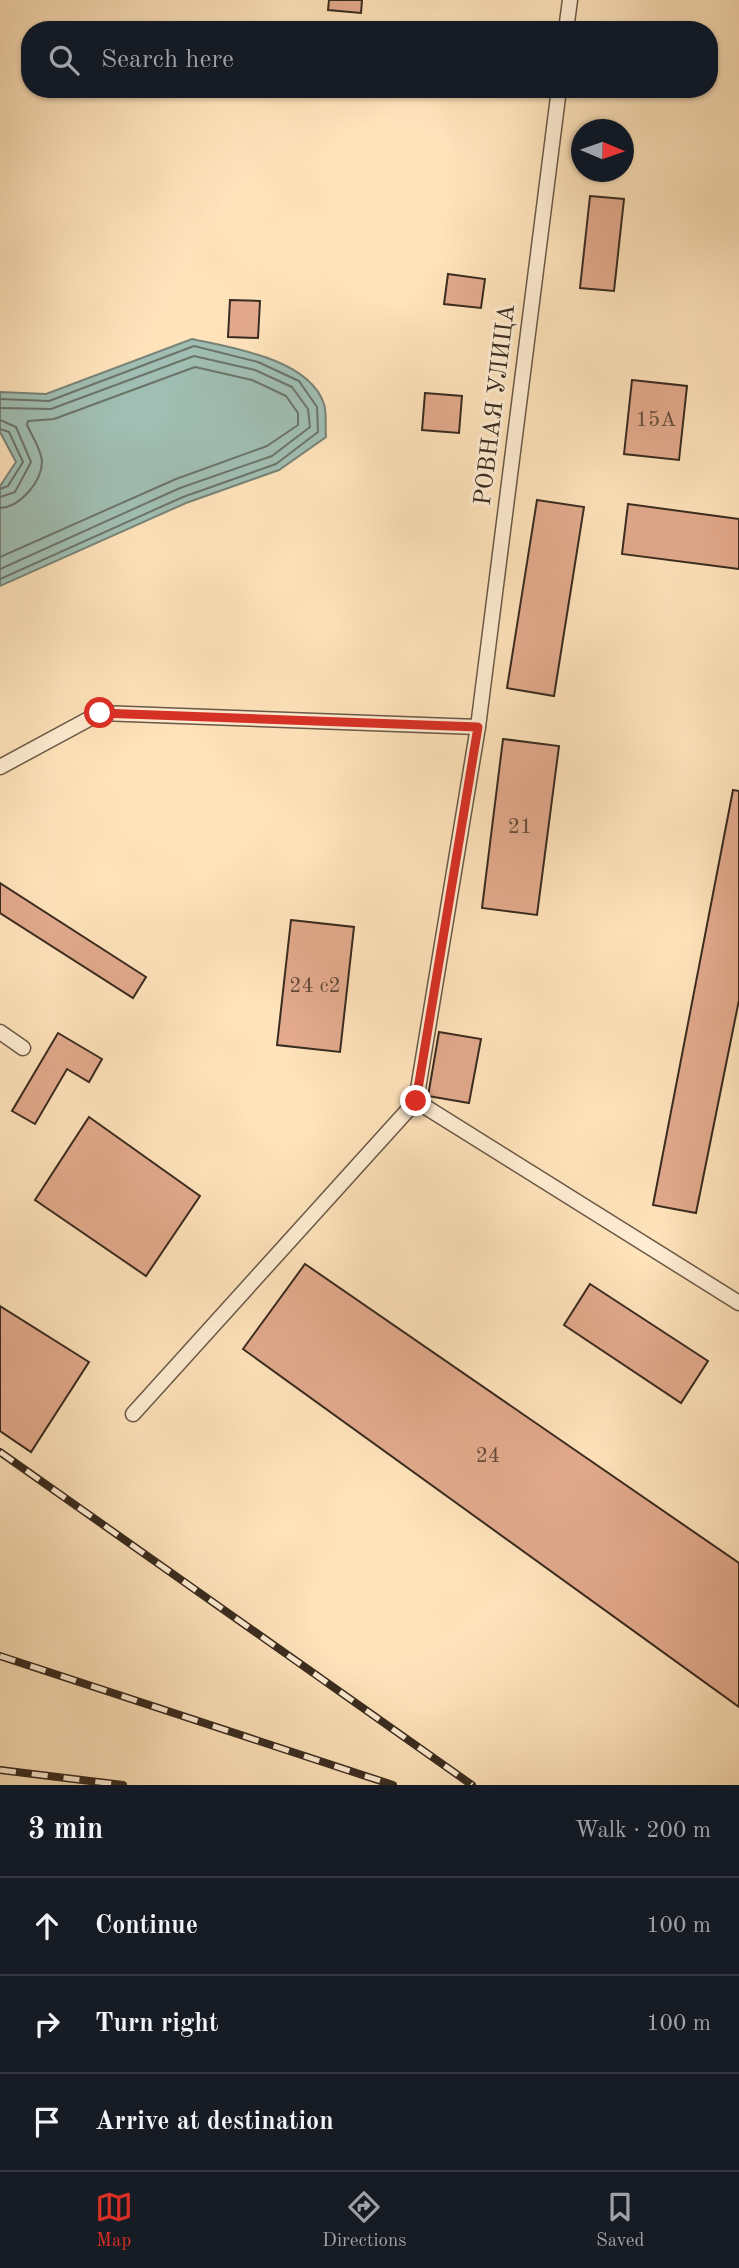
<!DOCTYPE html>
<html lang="en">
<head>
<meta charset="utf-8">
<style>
	:root { --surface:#171b24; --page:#20242c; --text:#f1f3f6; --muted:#9ea1a6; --line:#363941; --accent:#d93025 }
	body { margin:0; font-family:"Old Standard TT",serif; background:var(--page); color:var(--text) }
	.compass { position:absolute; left:571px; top:119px; width:63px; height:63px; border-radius:50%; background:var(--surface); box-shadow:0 2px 5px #0004; rotate:92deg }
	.stop { position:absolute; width:21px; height:21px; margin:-16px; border:5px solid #d93025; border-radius:50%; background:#fff }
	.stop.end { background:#d93025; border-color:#fff; box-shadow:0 2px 7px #0008 }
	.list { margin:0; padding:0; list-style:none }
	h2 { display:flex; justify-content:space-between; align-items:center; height:91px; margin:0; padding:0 28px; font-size:30px }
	h2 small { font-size:23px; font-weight:400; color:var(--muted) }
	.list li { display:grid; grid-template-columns:46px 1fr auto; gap:21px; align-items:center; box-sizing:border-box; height:98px; padding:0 28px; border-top:2px solid var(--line) }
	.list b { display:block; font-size:26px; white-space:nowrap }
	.list em { font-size:23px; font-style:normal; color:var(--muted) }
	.icon { flex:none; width:38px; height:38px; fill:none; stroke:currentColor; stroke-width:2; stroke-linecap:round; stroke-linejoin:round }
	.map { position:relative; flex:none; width:739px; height:1785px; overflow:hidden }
	.search { position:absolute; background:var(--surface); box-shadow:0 2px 5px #0004; left:21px; right:21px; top:21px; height:77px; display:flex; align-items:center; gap:18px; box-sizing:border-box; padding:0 24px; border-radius:28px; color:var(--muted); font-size:26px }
	.sheet { height:385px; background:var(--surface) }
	nav { display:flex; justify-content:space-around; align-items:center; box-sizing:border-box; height:98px; border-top:2px solid var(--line); background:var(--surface); font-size:19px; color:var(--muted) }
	nav a { display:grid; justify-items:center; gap:4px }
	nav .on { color:var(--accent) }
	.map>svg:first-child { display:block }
	.water { fill:#a0beb3; stroke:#778378; stroke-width:2 }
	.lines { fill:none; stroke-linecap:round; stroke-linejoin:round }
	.shore { stroke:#6c7469; stroke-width:2 }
	.building { fill:#e3aa8d; stroke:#392b1f; stroke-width:2 }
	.lane-casing { stroke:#6a5946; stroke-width:17 }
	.lane { stroke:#ffedd3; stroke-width:14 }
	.rail-casing { stroke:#392b1f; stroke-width:8 }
	.rail { stroke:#ffedd3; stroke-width:5; stroke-dasharray:16; stroke-linecap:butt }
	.route { stroke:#d93025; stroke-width:9 }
	.labels { text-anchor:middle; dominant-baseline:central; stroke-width:6; stroke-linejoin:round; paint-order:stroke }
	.number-label { font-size:21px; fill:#644b3a }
	.street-label { font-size:24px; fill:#392b1f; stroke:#ffedd3 }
</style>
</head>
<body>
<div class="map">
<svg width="739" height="1785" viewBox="0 0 739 1785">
	<rect width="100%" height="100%" fill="#ffe3bb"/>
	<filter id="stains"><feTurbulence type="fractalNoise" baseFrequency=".00286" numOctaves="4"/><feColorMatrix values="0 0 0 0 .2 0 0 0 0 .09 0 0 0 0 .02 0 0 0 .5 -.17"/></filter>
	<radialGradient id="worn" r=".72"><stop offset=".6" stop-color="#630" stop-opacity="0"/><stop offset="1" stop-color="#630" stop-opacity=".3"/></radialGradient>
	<path class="water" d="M 192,339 C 233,348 309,359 324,404 C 327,413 325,428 326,437 L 279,470 L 186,503 L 0,586 L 0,486 L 16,462 L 0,432 L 0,392 L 46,394 Z"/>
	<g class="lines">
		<g class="shore">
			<path d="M 0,399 L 49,401 L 194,346 L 258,362 L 299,381 L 317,407 L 318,432 L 276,464 L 183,497 L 0,579"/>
			<path d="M 0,408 L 51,409 L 194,356 L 255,370 L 292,387 L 308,409 L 310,427 L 272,456 L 180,488 L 0,569"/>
			<path d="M 0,420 L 16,427 L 31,462 L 15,492 L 0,497"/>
			<path d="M 0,429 L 9,432 L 23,462 L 8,486 L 0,489"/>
			<path d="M 0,508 C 20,507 42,482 42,461 C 41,449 32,436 27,425 L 28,421 L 54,419 L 195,367 L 252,380 L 286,396 L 298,413 L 298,425 L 267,446 L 176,479 L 0,557"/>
		</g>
	</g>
	<g class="building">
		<path d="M 329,0 L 362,0 L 361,13 L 328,10 Z"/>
		<path d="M 590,196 L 624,199 L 614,291 L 580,288 Z"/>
		<path d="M 448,274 L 485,279 L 481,308 L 444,304 Z"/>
		<path d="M 230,300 L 260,301 L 258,338 L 228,337 Z"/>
		<path d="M 632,380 L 687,386 L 679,460 L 624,454 Z"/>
		<path d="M 425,393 L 462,396 L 459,433 L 422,430 Z"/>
		<path d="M 537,500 L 584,507 L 554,696 L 507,688 Z"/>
		<path d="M 628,504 L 739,519 L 739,569 L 622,554 Z"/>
		<path d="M 503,739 L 559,746 L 537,915 L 482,908 Z"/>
		<path d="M 733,790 L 739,791 L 739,1000 L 696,1213 L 653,1205 Z"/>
		<path d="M 0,883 L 146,977 L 133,998 L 0,913 Z"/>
		<path d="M 291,920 L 354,927 L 340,1052 L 277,1045 Z"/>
		<path d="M 439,1032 L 481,1039 L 469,1103 L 428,1096 Z"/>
		<path d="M 58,1033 L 102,1059 L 89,1082 L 67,1069 L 35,1124 L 12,1111 Z"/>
		<path d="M 89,1117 L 200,1196 L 146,1276 L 35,1200 Z"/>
		<path d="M 305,1264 L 739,1563 L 739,1707 L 243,1349 Z"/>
		<path d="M 590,1284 L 708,1361 L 681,1403 L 564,1325 Z"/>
		<path d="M 0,1306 L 89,1362 L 31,1452 L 0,1431 Z"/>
	</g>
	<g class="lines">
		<defs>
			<g id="lane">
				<path d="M 566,30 L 570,0"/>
				<path d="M 0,767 L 100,713 L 478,727"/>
				<path d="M 0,1032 L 23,1048"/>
				<path d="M 416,1101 L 739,1303"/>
				<path d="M 133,1414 L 416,1101 L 478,727 L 559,89"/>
			</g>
		</defs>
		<use href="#lane" class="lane-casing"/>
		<use href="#lane" class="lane"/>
		<defs>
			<g id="rail">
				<path d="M 0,1452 L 472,1785"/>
				<path d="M 0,1656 L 393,1785"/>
				<path d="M 0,1770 L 123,1785"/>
			</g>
		</defs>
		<use href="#rail" class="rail-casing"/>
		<use href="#rail" class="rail"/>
	</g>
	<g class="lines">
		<path class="route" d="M 100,713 L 478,727 L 416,1101"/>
	</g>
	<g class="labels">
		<g class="number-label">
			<text x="656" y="420">15А</text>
			<text x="520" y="827">21</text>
			<text x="315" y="986">24 с2</text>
			<text x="488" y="1456">24</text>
		</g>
		<g class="street-label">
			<text transform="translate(496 405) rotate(-83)">РОВНАЯ УЛИЦА</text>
		</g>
	</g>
	<rect width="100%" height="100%" filter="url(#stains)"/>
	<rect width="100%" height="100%" fill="url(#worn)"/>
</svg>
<svg class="compass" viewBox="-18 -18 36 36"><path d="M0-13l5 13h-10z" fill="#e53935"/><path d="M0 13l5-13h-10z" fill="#9ea1a6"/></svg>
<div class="stop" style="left:100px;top:713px"></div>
<div class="stop end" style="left:416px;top:1101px"></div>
<div class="search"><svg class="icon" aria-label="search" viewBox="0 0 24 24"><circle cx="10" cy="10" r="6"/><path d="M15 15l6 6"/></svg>Search here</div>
</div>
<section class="sheet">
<h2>3 min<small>Walk · 200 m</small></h2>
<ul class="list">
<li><svg class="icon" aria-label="ahead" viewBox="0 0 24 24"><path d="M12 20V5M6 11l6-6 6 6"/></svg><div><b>Continue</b></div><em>100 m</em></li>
<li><svg class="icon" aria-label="right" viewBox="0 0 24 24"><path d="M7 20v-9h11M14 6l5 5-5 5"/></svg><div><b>Turn right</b></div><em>100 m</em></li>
<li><svg class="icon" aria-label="arrive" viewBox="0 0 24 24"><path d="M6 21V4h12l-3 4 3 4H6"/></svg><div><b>Arrive at destination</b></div></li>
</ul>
</section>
<nav>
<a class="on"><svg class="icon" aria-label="map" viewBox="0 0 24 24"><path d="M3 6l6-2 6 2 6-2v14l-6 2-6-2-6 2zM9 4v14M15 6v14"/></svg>Map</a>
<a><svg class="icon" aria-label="directions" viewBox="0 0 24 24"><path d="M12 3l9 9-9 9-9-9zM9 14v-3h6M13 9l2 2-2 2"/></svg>Directions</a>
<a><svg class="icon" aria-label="saved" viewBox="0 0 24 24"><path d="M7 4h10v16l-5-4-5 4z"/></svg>Saved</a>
</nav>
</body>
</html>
